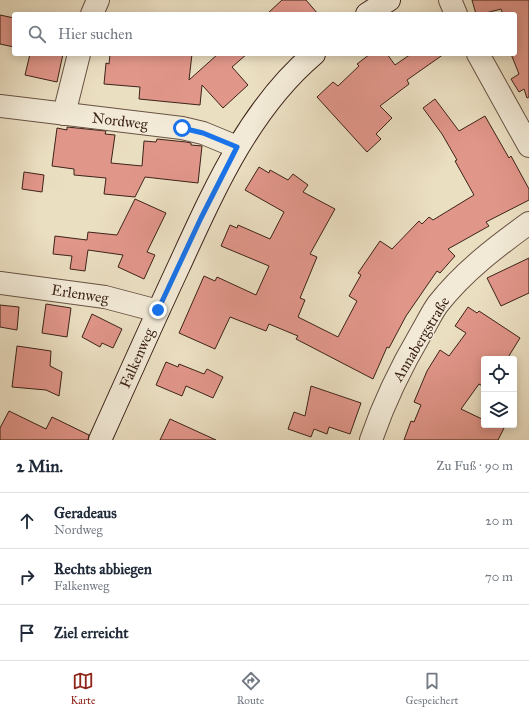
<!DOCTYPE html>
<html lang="de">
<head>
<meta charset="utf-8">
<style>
	:root { --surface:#fff; --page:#f6f6f7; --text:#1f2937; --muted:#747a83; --line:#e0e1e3; --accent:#8f2418 }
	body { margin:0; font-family:"IM FELL Great Primer",serif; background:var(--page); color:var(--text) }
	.controls { position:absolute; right:12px; bottom:12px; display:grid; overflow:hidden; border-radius:4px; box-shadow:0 2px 10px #0003 }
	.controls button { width:36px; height:36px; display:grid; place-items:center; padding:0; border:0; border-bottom:1px solid var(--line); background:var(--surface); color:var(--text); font:20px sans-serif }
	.stop { position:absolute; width:12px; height:12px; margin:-9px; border:3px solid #1a73e8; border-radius:50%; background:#fff }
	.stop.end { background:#1a73e8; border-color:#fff; box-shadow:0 1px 4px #0008 }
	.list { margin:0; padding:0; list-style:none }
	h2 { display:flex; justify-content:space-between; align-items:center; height:52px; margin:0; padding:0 16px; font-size:17px }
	h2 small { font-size:13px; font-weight:400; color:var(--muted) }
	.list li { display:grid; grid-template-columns:26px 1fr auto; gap:12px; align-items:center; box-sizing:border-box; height:56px; padding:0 16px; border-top:1px solid var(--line) }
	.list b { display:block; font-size:15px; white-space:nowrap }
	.list p { margin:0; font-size:13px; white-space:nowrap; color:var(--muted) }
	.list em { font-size:13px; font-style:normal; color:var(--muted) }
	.icon { flex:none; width:22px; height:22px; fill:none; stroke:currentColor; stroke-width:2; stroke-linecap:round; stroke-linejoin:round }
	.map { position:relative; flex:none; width:529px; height:440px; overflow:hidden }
	.search { position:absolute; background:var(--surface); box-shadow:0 2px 10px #0003; left:12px; right:12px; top:12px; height:44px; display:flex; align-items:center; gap:10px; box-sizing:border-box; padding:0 14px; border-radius:4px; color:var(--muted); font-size:15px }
	.sheet { height:220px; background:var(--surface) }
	nav { display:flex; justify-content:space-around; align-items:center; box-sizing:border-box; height:56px; border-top:1px solid var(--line); background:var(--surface); font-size:11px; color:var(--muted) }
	nav a { display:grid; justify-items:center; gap:2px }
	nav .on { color:var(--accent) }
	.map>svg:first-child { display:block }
	.building { fill:#e1968a; stroke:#3d2319 }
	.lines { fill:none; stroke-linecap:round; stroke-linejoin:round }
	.minor-casing { stroke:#685243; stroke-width:24 }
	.secondary-casing { stroke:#3d2319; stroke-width:24 }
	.minor { stroke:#f2ead7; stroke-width:22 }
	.secondary { stroke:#f2ead7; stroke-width:22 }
	.route { stroke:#1a73e8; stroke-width:5 }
	.labels { text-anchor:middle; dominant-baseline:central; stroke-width:3; stroke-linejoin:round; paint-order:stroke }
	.street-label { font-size:15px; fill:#3d2319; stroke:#f2ead7 }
</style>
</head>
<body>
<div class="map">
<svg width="529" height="440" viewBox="0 0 529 440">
	<rect width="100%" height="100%" fill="#ebdfc2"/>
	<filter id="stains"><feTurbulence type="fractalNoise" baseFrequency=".005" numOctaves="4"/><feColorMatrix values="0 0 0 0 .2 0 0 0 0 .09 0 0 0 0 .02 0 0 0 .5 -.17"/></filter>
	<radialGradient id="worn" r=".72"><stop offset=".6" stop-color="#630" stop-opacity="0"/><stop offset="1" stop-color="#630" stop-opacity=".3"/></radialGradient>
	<g class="building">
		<path d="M 282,0 L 306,0 L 318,14 L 267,14 Z"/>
		<path d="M 472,0 L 529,0 L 529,97 L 527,98 L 524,89 L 519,92 L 511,79 L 519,74 L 511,54 L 515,54 L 515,14 L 503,14 L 501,9 L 482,14 L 476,14 Z"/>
		<path d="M 0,15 L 14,18 L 14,47 L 0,44 Z"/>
		<path d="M 30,54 L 63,54 L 57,82 L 25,75 Z"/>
		<path d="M 110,54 L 192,54 L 189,80 L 218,54 L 247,54 L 232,67 L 248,85 L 223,108 L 202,85 L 200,105 L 139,99 L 140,87 L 104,84 L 106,63 L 109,64 Z"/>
		<path d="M 370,54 L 387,54 L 395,65 L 411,54 L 444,54 L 407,80 L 409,84 L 380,106 L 392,118 L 376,134 L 381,139 L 367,152 L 317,97 L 333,82 L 338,86 L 359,66 L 357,64 Z"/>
		<path d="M 435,99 L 459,131 L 485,116 L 509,158 L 511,156 L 529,189 L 529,200 L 486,222 L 489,226 L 448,249 L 455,256 L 440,273 L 437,271 L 406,316 L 389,348 L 387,347 L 373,379 L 296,339 L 298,336 L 269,324 L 266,331 L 230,317 L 215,349 L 179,333 L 204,276 L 215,281 L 217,277 L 256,295 L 269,266 L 221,246 L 230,225 L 237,228 L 238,225 L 270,239 L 284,212 L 245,190 L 259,167 L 269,173 L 270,170 L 288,180 L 293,174 L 308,185 L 303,192 L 335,209 L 310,254 L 317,257 L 300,298 L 305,300 L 298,317 L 338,337 L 357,301 L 349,296 L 361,275 L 358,273 L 380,241 L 392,249 L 419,221 L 422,224 L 429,217 L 433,220 L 474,195 L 455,161 L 457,160 L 442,134 L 423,108 Z"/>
		<path d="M 67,127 L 106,131 L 105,134 L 115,135 L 111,163 L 142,166 L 144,141 L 156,142 L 157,139 L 186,142 L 191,143 L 191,145 L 202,146 L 198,183 L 145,177 L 135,197 L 104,194 L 106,178 L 74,175 L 74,169 L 52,166 L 57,128 L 67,130 Z"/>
		<path d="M 24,172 L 44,175 L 42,192 L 22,189 Z"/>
		<path d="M 135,199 L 166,213 L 147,252 L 155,255 L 144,279 L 118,267 L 123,255 L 88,250 L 85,271 L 70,269 L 72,256 L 53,254 L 55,236 L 87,240 L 88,232 L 117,235 Z"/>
		<path d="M 529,258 L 529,293 L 501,306 L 487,278 Z"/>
		<path d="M 46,304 L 71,308 L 67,337 L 42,333 Z"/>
		<path d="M 0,305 L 19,307 L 17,330 L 0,327 Z"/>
		<path d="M 468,307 L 477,313 L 479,311 L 520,338 L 507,359 L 484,359 L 484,387 L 479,384 L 461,409 L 484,420 L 484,425 L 496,425 L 504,428 L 498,440 L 404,440 L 411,421 L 414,422 L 421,405 L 414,402 L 427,371 L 440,350 L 449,356 L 466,333 L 455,326 Z"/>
		<path d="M 92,314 L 122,329 L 113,348 L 102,343 L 100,347 L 82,337 Z"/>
		<path d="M 17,346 L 51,351 L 50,366 L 62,372 L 59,396 L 46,390 L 12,387 Z"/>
		<path d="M 166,362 L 178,367 L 179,364 L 204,374 L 207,369 L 223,377 L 213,398 L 186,386 L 182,396 L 156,385 Z"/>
		<path d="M 311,386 L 361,403 L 350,434 L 329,427 L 327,434 L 314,429 L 311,437 L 288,429 L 294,412 L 305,416 Z"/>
		<path d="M 9,411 L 46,429 L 52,417 L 89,435 L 88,440 L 0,440 L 0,428 Z"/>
		<path d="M 170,419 L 216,440 L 160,440 Z"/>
	</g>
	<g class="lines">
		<defs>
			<g id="minor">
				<path d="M 450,0 L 456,14"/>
				<path d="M 92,14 L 98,0"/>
				<path d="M 478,54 L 529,146"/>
				<path d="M 0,106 L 182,128 L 203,133 L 237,147"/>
				<path d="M 64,114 L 79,54"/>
				<path d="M 0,283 L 105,297 L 158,311"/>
				<path d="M 371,440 C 384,402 401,367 421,333 C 427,323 432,312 438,304 C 464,271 496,247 529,223"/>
			</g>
			<g id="secondary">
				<path d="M 367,14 L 389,0"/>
				<path d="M 100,440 C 126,382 152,324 179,266 C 214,190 249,109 314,54"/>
			</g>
		</defs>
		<use href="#minor" class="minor-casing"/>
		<use href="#secondary" class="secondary-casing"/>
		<use href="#minor" class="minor"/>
		<use href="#secondary" class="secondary"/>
	</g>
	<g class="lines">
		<path class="route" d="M 158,310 L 201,218 L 237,147 L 203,133 L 182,128"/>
	</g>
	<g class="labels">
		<g class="street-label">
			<text transform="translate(120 121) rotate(7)">Nordweg</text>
			<text transform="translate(80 294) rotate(9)">Erlenweg</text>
			<text transform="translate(421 339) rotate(-59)">Annabergstraße</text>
			<text transform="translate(137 358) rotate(-66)">Falkenweg</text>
		</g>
	</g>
	<rect width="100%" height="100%" filter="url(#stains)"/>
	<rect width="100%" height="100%" fill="url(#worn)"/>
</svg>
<div class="controls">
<button><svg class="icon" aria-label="locate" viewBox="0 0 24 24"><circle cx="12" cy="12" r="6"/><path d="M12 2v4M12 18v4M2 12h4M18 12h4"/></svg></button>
<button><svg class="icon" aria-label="layers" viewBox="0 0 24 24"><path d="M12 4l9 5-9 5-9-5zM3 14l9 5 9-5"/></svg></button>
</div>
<div class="stop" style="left:182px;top:128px"></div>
<div class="stop end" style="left:158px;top:310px"></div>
<div class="search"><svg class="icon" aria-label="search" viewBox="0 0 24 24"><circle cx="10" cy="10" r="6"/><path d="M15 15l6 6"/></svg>Hier suchen</div>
</div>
<section class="sheet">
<h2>2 Min.<small>Zu Fuß · 90 m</small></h2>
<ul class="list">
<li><svg class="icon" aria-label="ahead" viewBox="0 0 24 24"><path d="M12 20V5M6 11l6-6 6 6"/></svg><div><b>Geradeaus</b><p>Nordweg</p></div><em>20 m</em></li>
<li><svg class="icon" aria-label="right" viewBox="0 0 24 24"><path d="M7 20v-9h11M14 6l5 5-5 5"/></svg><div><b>Rechts abbiegen</b><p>Falkenweg</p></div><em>70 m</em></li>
<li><svg class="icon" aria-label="arrive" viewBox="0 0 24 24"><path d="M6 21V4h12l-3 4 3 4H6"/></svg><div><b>Ziel erreicht</b></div></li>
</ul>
</section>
<nav>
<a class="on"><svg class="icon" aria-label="map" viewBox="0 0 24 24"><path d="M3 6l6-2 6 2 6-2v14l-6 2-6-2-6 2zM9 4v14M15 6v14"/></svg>Karte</a>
<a><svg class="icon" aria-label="directions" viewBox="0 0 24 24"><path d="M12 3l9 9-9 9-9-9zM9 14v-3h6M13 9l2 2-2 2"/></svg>Route</a>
<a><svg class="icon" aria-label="saved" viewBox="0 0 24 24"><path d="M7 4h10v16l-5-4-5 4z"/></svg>Gespeichert</a>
</nav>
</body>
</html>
